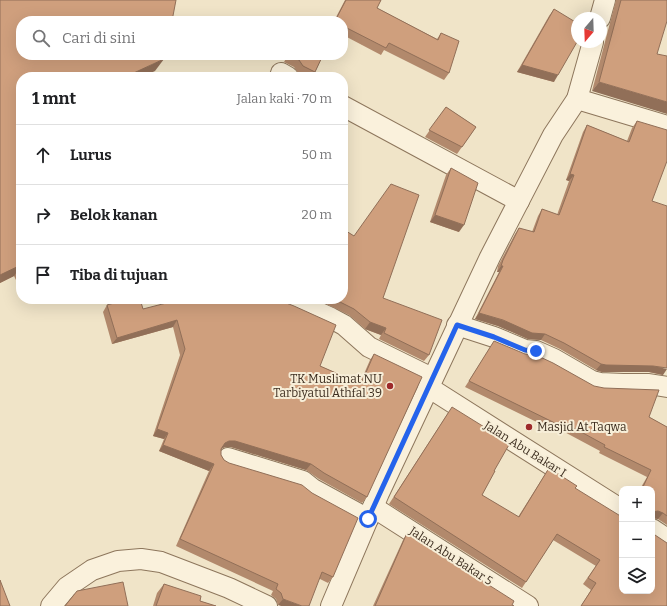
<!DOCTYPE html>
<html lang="id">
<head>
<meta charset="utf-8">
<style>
	:root { --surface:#fff; --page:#f2f2f2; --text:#202124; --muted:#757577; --line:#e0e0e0 }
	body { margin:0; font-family:Bitter,serif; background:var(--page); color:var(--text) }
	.controls { position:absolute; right:12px; bottom:12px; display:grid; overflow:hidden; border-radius:8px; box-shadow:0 4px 16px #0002 }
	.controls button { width:36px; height:36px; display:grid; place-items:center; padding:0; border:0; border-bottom:1px solid var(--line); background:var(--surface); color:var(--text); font:20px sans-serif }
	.compass { position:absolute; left:571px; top:12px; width:36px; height:36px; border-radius:50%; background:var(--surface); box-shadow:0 4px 16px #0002; rotate:199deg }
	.stop { position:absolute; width:12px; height:12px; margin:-9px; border:3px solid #2563eb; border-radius:50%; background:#fff }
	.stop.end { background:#2563eb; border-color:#fff; box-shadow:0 1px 4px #0008 }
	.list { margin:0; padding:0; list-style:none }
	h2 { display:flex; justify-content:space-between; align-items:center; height:52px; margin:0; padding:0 16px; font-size:17px }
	h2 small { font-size:13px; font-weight:400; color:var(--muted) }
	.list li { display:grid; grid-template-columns:26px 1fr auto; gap:12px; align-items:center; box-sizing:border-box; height:60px; padding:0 16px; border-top:1px solid var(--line) }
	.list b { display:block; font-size:15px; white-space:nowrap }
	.list em { font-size:13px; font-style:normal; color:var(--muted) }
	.icon { flex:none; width:22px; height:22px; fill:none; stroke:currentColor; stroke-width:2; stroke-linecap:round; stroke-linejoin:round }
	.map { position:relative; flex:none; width:667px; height:606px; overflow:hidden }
	.search { position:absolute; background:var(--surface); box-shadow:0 4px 16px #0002; left:16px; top:16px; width:332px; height:44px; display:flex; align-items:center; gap:10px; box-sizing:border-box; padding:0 14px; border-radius:16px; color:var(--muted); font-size:15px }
	.panel { position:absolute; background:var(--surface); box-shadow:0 4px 16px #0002; left:16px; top:72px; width:332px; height:232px; border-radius:16px }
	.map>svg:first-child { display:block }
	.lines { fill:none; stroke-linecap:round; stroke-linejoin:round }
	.street-casing { stroke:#8d765c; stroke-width:22 }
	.street { stroke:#faf1dc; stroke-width:20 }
	.wall { fill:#b2896c }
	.shaded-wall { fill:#916f58 }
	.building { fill:#cf9f7d; stroke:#916f58 }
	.route { stroke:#2563eb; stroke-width:5 }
	.poi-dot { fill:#9e2a2b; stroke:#f7eed8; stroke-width:1.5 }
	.labels { text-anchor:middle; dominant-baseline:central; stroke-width:4; stroke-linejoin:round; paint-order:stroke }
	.poi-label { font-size:12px; fill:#3d2e20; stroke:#f7eed8; text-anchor:end }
	.street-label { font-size:12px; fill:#3d2e20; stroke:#f7eed8 }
</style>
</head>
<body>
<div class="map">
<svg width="667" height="606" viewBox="0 0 667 606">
	<rect width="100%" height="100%" fill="#f0e4c8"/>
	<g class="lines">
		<defs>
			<g id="street">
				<path d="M 600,18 L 605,0"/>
				<path d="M 281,73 L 288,77"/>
				<path d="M 577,99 L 667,126"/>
				<path d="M 343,106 L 519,201"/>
				<path d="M 284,299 L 293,301 L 331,318 L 344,325 L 369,347 L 432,378"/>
				<path d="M 457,325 L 494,337 L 525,350 L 536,351 L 554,359 L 592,381 L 600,383 L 623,384 L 649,384 L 667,387"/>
				<path d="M 428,387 L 622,510"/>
				<path d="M 228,458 L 303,481 L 313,489 L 368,519"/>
				<path d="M 373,507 L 528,606"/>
				<path d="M 652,529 L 667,539"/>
				<path d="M 51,606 L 67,587 L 92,570 L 118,561 L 141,559 L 161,562 L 229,588 L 267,606"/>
				<path d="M 331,606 L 379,493 L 490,257 L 553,135 L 577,99 L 593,42"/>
			</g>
		</defs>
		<use href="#street" class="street-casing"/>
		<use href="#street" class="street"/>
	</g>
	<g class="wall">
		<path d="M 0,0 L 155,71 L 21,77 L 21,290 L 14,276 L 0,283 Z"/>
		<path d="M 345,0 L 381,0 L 377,8 L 437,39 L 441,33 L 449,73 L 444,80 L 384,50 L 381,55 L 343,35 L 343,21 L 334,21 Z"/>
		<path d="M 616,0 L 667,0 L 592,91 Z"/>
		<path d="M 554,9 L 554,82 L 517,72 L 549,16 Z"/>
		<path d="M 288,55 L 323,55 L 315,72 L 311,77 L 307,77 L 298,73 L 294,67 L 284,62 Z"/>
		<path d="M 446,107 L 476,127 L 457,154 L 425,137 Z"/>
		<path d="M 637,121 L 652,201 L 663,375 L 649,372 L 602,372 L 596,370 L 560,349 L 541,340 L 528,339 L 498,326 L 475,319 L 499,272 L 497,272 L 498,266 L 515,234 L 519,228 L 532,232 L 538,216 L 542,209 L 557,215 L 569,181 L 566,180 L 583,132 L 587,125 L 627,141 L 632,128 Z"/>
		<path d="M 451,168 L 459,232 L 430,222 L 446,175 Z"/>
		<path d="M 383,298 L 429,355 L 424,361 L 379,339 L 381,335 L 365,329 L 349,315 L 316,299 Z"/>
		<path d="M 107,305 L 143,309 L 320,366 L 360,383 L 370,360 L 374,354 L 367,497 L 362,503 L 319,479 L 306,470 L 231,447 L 225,447 L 221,449 L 221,455 L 224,460 L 333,577 L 328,583 L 320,579 L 278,605 L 276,599 L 271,595 L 273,591 L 176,546 L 209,471 L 159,451 L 164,439 L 153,436 L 180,355 L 173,327 L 112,344 L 103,312 Z"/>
		<path d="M 490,348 L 649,417 L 667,427 L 667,525 L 658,519 L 653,518 L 652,489 L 640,489 L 647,477 L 599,453 L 600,451 L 557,428 L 555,431 L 465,387 Z"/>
		<path d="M 448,413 L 494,471 L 482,495 L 518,517 L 549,468 L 575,488 L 667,606 L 581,606 L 591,590 L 583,584 L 596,566 L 553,540 L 522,588 L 389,504 Z"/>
		<path d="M 407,533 L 512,605 L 514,606 L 373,606 L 403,540 Z"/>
		<path d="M 164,584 L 200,601 L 216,606 L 153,606 L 157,593 Z"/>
	</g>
	<g class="shaded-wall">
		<path d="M 164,59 L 155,71 L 142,77 L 125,77 Z"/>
		<path d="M 522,65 L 558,75 L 554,82 L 517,72 Z"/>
		<path d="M 599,82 L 667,102 L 667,114 L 592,91 Z"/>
		<path d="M 570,174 L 574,175 L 569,181 L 566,180 Z"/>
		<path d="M 435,215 L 464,225 L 459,232 L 430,222 Z"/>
		<path d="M 21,265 L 21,266 L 14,276 L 0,283 L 0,275 Z"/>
		<path d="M 501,266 L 503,266 L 499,272 L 497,272 Z"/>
		<path d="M 479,313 L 545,334 L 541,340 L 528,339 L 498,326 L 475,319 Z"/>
		<path d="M 177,320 L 173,327 L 112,344 L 117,338 Z"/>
		<path d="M 370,322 L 386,328 L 381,335 L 365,329 Z"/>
		<path d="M 601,364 L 653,366 L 667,369 L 663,375 L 649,372 L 602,372 L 596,370 Z"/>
		<path d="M 157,429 L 168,433 L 164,439 L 153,436 Z"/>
		<path d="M 229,441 L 235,441 L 311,464 L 306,470 L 231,447 L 225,447 L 220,449 L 225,443 Z"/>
		<path d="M 163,445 L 214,464 L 209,471 L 159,451 Z"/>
		<path d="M 658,511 L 663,513 L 658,519 L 652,518 L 652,512 Z"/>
		<path d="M 283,599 L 302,606 L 281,606 L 278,605 Z"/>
	</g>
	<g class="building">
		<path d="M 0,0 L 176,0 L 172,21 L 21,21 L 21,55 L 165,55 L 164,59 L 125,77 L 21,77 L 21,265 L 0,275 Z"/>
		<path d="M 346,0 L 381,0 L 377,8 L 438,40 L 441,33 L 459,41 L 449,73 L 389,43 L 386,48 L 343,26 L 343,21 L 335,21 Z"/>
		<path d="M 621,0 L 667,0 L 667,21 L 657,54 L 667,56 L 667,102 L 599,82 Z"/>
		<path d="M 554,9 L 577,23 L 577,42 L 558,75 L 522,65 Z"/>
		<path d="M 289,55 L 323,55 L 315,72 L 303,66 L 299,60 Z"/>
		<path d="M 446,107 L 476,127 L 462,147 L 429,130 Z"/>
		<path d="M 637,121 L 667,130 L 667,161 L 652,201 L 667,206 L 667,368 L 653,366 L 606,365 L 601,364 L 564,343 L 545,334 L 532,333 L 503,320 L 479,313 L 503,266 L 501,266 L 503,260 L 519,228 L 534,232 L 542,209 L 559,215 L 574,175 L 570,174 L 587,125 L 629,142 Z"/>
		<path d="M 451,168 L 478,183 L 464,225 L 435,215 Z"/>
		<path d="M 391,184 L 419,195 L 383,298 L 442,320 L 429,355 L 384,333 L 386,328 L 370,322 L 354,309 L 334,299 L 343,299 L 343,229 L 354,236 Z"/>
		<path d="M 128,299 L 140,299 L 143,309 L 182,299 L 279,299 L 281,301 L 294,306 L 336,325 L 320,366 L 361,384 L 374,354 L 422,377 L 367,497 L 324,473 L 311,464 L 235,441 L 229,441 L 225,443 L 221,449 L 221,455 L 224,460 L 229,463 L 302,485 L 312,493 L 358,518 L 333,577 L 322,572 L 309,606 L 302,606 L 283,599 L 281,593 L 276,589 L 278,584 L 180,539 L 214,464 L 163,445 L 168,433 L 157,429 L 185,349 L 177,320 L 117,338 L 107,305 Z"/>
		<path d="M 494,341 L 525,354 L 538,356 L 553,363 L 594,386 L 604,388 L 659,390 L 649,417 L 667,427 L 667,516 L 663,513 L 658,511 L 652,512 L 652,489 L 642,489 L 651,470 L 604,447 L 605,445 L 561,421 L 559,425 L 469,381 Z"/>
		<path d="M 452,407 L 510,443 L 494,471 L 495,471 L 482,495 L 519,517 L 549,468 L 577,486 L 575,488 L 622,517 L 622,591 L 652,591 L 652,533 L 667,543 L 667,606 L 581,606 L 596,583 L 588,578 L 600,560 L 557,534 L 526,582 L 394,497 Z"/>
		<path d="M 407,533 L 514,601 L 512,605 L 514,606 L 375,606 Z"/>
		<path d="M 0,580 L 10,606 L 0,606 Z"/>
		<path d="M 123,582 L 128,606 L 65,606 L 77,591 Z"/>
		<path d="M 164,584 L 201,596 L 200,601 L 216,606 L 156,606 Z"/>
	</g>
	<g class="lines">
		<path class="route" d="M 368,519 L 457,325 L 494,337 L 525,350 L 536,351"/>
	</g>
	<g class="poi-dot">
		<circle cx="390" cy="386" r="4"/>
		<circle cx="529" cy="427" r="4"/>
	</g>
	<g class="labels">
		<g class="poi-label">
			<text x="382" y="379">TK Muslimat NU<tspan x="382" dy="14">Tarbiyatul Athfal 39</tspan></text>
			<text x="537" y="427" text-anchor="start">Masjid At Taqwa</text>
		</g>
		<g class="street-label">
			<text transform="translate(525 449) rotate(32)">Jalan Abu Bakar I</text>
			<text transform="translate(451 556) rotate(33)">Jalan Abu Bakar 5</text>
		</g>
	</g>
</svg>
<div class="controls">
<button>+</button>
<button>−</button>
<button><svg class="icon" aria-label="layers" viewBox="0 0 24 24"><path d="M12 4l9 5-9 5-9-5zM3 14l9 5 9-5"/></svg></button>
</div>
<svg class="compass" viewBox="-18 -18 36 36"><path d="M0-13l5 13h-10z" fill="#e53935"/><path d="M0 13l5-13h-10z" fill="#757577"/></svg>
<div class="stop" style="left:368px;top:519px"></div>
<div class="stop end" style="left:536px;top:351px"></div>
<div class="search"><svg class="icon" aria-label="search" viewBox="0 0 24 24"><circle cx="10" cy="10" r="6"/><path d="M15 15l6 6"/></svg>Cari di sini</div>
<section class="panel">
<h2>1 mnt<small>Jalan kaki · 70 m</small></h2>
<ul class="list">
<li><svg class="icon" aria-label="ahead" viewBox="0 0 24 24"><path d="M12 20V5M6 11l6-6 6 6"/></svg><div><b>Lurus</b></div><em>50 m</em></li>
<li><svg class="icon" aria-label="right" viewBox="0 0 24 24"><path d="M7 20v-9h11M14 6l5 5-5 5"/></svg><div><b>Belok kanan</b></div><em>20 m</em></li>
<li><svg class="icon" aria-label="arrive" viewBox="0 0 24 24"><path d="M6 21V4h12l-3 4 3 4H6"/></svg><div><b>Tiba di tujuan</b></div></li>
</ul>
</section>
</div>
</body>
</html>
